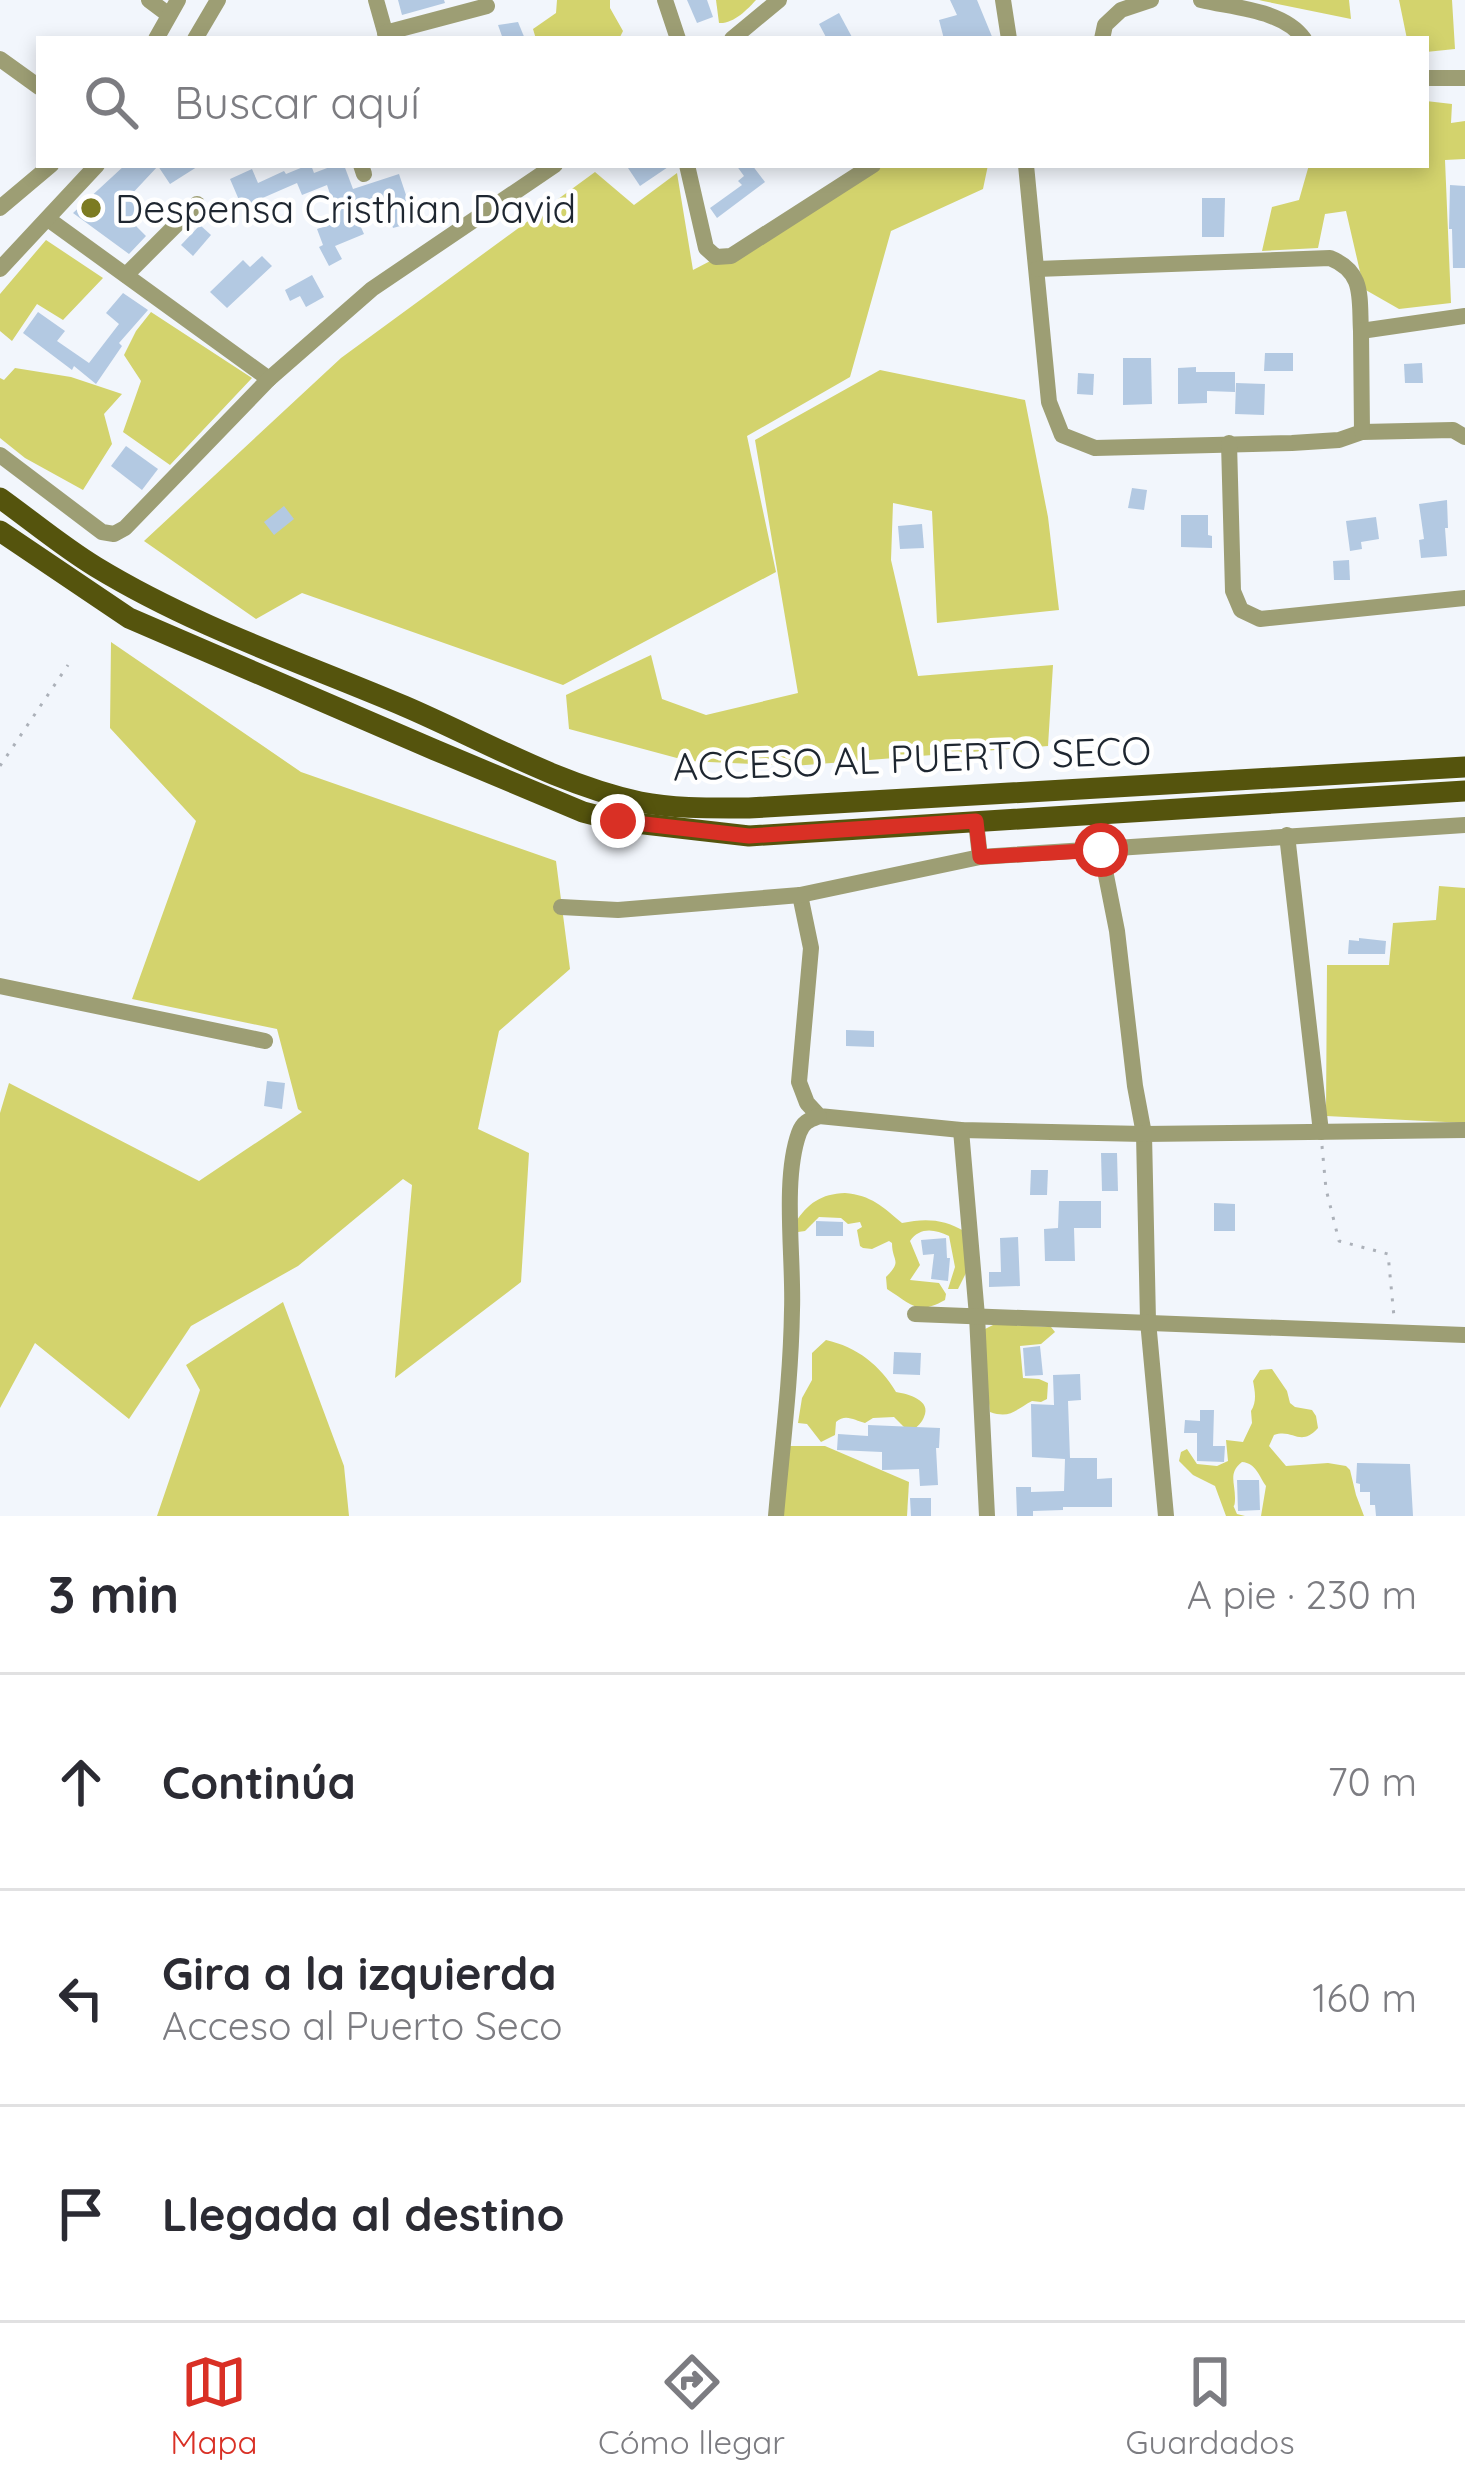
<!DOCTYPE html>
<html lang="es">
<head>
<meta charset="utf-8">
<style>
	:root { --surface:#fff; --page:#f7f7f7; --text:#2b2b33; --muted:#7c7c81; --line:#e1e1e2; --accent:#d93025 }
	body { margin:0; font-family:Quicksand,sans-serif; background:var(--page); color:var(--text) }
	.stop { position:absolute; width:36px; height:36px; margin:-27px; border:9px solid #d93025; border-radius:50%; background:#fff }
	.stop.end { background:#d93025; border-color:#fff; box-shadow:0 3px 12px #0008 }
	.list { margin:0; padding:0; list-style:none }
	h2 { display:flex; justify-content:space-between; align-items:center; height:156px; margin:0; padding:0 48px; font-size:51px }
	h2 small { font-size:39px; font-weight:400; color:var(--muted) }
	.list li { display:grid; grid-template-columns:78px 1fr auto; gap:36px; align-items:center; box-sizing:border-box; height:216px; padding:0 48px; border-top:3px solid var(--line) }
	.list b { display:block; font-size:45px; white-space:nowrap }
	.list p { margin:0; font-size:39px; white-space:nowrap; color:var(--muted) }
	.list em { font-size:39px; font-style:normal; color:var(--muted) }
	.icon { flex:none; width:66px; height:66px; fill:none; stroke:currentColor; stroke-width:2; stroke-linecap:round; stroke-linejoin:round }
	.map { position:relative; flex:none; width:1465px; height:1516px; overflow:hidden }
	.search { position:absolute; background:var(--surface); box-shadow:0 6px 18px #0003; left:36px; right:36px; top:36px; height:132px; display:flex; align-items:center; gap:30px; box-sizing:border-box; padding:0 42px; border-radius:0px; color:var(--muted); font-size:45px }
	.sheet { height:804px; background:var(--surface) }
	nav { display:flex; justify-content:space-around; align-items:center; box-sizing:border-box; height:168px; border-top:3px solid var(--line); background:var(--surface); font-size:33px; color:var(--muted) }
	nav a { display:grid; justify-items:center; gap:6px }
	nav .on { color:var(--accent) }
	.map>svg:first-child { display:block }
	.green { fill:#d3d36d }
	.building { fill:#b3c9e2 }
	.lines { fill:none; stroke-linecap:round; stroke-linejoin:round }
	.path { stroke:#acb1b9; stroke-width:3; stroke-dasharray:3 9; stroke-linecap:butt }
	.minor { stroke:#9d9e74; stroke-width:16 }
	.major { stroke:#55540d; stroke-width:21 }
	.route { stroke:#d93025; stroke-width:15 }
	.poi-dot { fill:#7c7b22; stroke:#fff; stroke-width:4.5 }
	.labels { text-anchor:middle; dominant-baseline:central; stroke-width:9; stroke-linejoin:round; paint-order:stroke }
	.poi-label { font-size:39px; fill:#1e2630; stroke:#fff; text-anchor:start }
	.street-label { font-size:39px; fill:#1e2630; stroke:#fff }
</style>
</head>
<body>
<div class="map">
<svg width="1465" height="1516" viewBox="0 0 1465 1516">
	<rect width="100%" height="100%" fill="#f2f6fc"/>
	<g class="green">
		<path d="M 557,0 L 610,0 L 610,8 L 623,31 L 619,39 L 536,39 L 533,29 L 556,13 Z"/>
		<path d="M 716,0 L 756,0 C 747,10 733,24 719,23 Z"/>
		<path d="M 1259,0 L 1349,0 L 1351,19 L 1263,1 Z"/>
		<path d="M 1399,0 L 1452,0 L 1455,49 L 1426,52 L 1426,39 L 1407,39 Z"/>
		<path d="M 1426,101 L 1452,104 L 1451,123 L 1465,121 L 1465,159 L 1445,160 L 1451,303 L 1399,309 L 1364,289 L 1346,211 L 1325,214 L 1318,248 L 1262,251 L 1272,207 L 1299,200 L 1309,165 L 1426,165 Z"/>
		<path d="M 885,165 L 988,165 L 983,189 L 891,231 L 850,377 L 747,436 L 776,572 L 563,685 L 302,593 L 256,619 L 144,541 L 341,358 L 595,172 L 634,205 L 677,173 L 693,270 L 785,222 Z"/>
		<path d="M 46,240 L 103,278 L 63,320 L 37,304 L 12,341 L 0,331 L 0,294 Z"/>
		<path d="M 151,312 L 252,378 L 170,465 L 123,432 L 141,381 L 124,355 L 136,331 Z"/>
		<path d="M 15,368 L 71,377 L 122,394 L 104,414 L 112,444 L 83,490 L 25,458 L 0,438 L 0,378 L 4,380 Z"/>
		<path d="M 880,370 L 1025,400 L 1048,517 L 1059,610 L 937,623 L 932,511 L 893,503 L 891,560 L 918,676 L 1053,665 L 1048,746 L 793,766 L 688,761 L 569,729 L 566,695 L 651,655 L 662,699 L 706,715 L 798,693 L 755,440 Z"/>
		<path d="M 111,642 L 301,772 L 556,861 L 570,969 L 499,1031 L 478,1129 L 529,1153 L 521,1282 L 395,1378 L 412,1185 L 403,1179 L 298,1266 L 191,1326 L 129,1419 L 35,1343 L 0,1408 L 0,1113 L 9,1083 L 199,1181 L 302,1112 L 298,1109 L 277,1029 L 132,999 L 196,821 L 110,728 Z"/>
		<path d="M 1439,886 L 1465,888 L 1465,1123 L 1326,1116 L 1327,965 L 1389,965 L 1393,923 L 1436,920 Z"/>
		<path d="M 845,1193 C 871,1195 883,1207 902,1223 C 925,1218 944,1219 964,1231 L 967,1271 L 958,1289 L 948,1289 L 955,1267 L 949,1236 C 934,1229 920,1227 910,1241 L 920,1265 L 910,1280 L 939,1283 L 946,1294 L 945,1300 C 917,1316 911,1304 887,1289 L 886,1277 C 903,1260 892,1262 892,1243 L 889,1241 L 872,1249 L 863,1248 L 860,1246 L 857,1230 L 862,1227 L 860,1222 L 848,1224 L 841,1218 L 819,1217 L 805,1231 L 798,1232 L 795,1223 C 808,1203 821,1194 845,1193 Z"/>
		<path d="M 283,1302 L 344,1466 L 349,1516 L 157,1516 L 200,1390 L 186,1365 Z"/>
		<path d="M 995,1324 L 1051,1327 L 1055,1332 L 1041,1344 L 1020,1346 L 1023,1378 L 1039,1379 L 1048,1383 L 1047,1399 L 1041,1402 L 1032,1401 C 1015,1410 1010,1419 990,1412 L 981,1331 Z"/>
		<path d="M 826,1340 C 857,1347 880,1365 896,1392 C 908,1394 932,1400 924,1417 C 922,1423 917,1426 913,1431 L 905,1428 L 894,1417 L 873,1418 L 865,1423 C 855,1421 846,1413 836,1422 L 835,1435 L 821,1442 L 807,1424 L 798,1423 L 802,1398 L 812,1380 L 812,1353 Z"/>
		<path d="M 1272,1369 L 1287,1391 L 1290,1403 L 1295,1407 L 1312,1410 L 1316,1416 L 1318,1428 C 1300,1448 1293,1428 1274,1435 L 1269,1446 L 1286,1466 L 1328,1463 L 1346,1466 L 1350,1470 L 1356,1495 L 1364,1516 L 1261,1516 L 1266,1486 C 1259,1476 1256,1463 1242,1462 C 1228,1473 1235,1482 1235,1498 C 1235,1513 1231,1499 1237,1514 L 1245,1516 L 1226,1516 L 1215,1486 L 1193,1475 L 1179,1461 L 1181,1452 L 1187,1449 L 1197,1464 L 1217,1466 L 1228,1461 L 1226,1440 L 1243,1442 L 1252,1423 L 1251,1411 C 1257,1401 1255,1392 1253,1381 L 1260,1370 Z"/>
		<path d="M 790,1446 L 825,1446 L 909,1482 L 907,1516 L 781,1516 Z"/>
	</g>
	<g class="building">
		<path d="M 398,0 L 444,0 L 445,3 L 402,15 Z"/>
		<path d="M 687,0 L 707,0 L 713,17 L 697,23 Z"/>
		<path d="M 950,0 L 977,0 L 993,39 L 944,39 L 939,20 L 957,15 Z"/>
		<path d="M 839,13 L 853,39 L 827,39 L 819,24 Z"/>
		<path d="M 518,22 L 525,39 L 503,39 L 498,25 Z"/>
		<path d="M 125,165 L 200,165 L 170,184 L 158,166 L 129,197 L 147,216 L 136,226 L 146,236 L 129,254 L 73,213 Z"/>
		<path d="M 308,165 L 311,165 L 314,173 L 335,165 L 344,165 L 353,189 L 399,174 L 415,222 L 393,228 L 383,196 L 352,207 L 364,234 L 335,246 L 342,259 L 329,266 L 319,247 L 323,245 L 317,229 L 339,221 L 327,185 L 302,195 L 297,183 L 242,207 L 230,179 L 252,169 L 258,183 L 284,171 L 286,174 Z"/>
		<path d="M 626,165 L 671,165 L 640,186 Z"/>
		<path d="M 736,165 L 752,165 L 765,182 L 717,218 L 710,208 L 742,185 L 738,181 L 744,176 Z"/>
		<path d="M 1450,185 L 1465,186 L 1465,268 L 1453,268 L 1452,229 L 1449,229 Z"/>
		<path d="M 1202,198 L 1225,198 L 1224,237 L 1202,237 Z"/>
		<path d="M 200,225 L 211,235 L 193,256 L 181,245 Z"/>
		<path d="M 262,256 L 272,266 L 227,308 L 210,292 L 243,260 L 250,267 Z"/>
		<path d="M 312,275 L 324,297 L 306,307 L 300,296 L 290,301 L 285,290 Z"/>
		<path d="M 123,293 L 148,310 L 119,343 L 122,346 L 96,384 L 74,366 L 72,370 L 23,333 L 38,312 L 65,331 L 57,341 L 89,363 L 119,324 L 106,313 Z"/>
		<path d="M 1265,353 L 1293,353 L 1293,371 L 1264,371 Z"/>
		<path d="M 1123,358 L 1151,358 L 1152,404 L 1123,405 Z"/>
		<path d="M 1422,363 L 1423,383 L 1405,383 L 1404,364 Z"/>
		<path d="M 1196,367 L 1196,372 L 1235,372 L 1235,392 L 1207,391 L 1207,403 L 1178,404 L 1178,368 Z"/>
		<path d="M 1078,373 L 1094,374 L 1093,395 L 1077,394 Z"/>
		<path d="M 1236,383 L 1265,384 L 1264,415 L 1235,414 Z"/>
		<path d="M 126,446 L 158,469 L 142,490 L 111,466 Z"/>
		<path d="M 1132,488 L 1147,490 L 1144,510 L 1128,508 Z"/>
		<path d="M 1447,500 L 1448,528 L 1445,528 L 1447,556 L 1421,558 L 1419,540 L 1424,539 L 1419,504 Z"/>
		<path d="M 284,506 L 294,519 L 274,535 L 264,522 Z"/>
		<path d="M 1181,515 L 1208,515 L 1208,535 L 1212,536 L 1212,548 L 1181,547 Z"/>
		<path d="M 1376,517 L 1379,539 L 1361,542 L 1362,549 L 1350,551 L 1346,521 Z"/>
		<path d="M 922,524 L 924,548 L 900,549 L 898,526 Z"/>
		<path d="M 1349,560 L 1350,580 L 1334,580 L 1333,561 Z"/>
		<path d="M 1359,938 L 1386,941 L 1385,954 L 1348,954 L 1349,940 L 1359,941 Z"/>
		<path d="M 846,1030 L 874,1031 L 874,1047 L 846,1046 Z"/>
		<path d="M 267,1081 L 285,1083 L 282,1109 L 264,1106 Z"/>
		<path d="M 1101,1153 L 1117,1153 L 1118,1191 L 1102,1191 Z"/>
		<path d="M 1031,1170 L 1048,1170 L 1047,1195 L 1030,1195 Z"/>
		<path d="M 1059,1201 L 1101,1201 L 1101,1228 L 1074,1228 L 1075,1261 L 1045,1261 L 1044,1229 L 1058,1228 Z"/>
		<path d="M 1214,1203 L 1235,1204 L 1235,1231 L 1214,1231 Z"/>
		<path d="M 816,1221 L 843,1222 L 843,1236 L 816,1236 Z"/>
		<path d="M 1018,1237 L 1020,1286 L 989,1287 L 989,1272 L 1001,1272 L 1000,1238 Z"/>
		<path d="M 946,1238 L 947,1258 L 950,1258 L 948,1281 L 931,1279 L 934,1254 L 923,1255 L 921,1240 Z"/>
		<path d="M 1040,1346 L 1043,1375 L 1025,1376 L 1023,1348 Z"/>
		<path d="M 894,1352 L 921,1353 L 920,1375 L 893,1374 Z"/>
		<path d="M 1080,1374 L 1081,1400 L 1068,1401 L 1070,1458 L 1097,1458 L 1097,1479 L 1112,1478 L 1112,1507 L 1063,1507 L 1063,1510 L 1033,1511 L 1033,1516 L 1017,1516 L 1016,1487 L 1031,1487 L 1031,1492 L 1064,1491 L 1065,1459 L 1032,1457 L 1031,1404 L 1054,1405 L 1053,1375 Z"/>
		<path d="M 1200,1410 L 1214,1410 L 1213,1446 L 1225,1446 L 1224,1462 L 1197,1461 L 1197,1433 L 1184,1433 L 1185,1420 L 1200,1421 Z"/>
		<path d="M 868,1425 L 940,1428 L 939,1448 L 936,1448 L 938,1485 L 920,1486 L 919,1469 L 882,1470 L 882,1452 L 837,1450 L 838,1434 L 868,1436 Z"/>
		<path d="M 1357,1463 L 1410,1464 L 1413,1516 L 1376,1516 L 1375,1505 L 1370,1505 L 1370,1492 L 1360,1492 L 1360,1484 L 1356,1483 Z"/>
		<path d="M 1237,1480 L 1259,1480 L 1260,1510 L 1238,1511 Z"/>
		<path d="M 910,1498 L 931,1498 L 931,1516 L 911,1516 Z"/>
	</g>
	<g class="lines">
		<g class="path">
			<path d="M 0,766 L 68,665"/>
			<path d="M 1322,1146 L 1326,1189 L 1339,1241 L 1388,1254 L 1394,1317"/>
		</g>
		<g class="minor">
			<path d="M 149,0 L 169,15"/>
			<path d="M 376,0 L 387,39"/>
			<path d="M 665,0 L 678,39"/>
			<path d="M 1003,0 L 1009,39"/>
			<path d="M 1201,0 C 1234,8 1284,10 1304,39"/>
			<path d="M 385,33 L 487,6"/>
			<path d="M 156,39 L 178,0"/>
			<path d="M 195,39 L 218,0"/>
			<path d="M 732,39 L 779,0"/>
			<path d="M 1102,39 L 1105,25 L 1121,10 L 1151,0"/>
			<path d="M 0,59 L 39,87"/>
			<path d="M 1426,78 L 1465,78"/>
			<path d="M 361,165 L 364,174"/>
			<path d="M 687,165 L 706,248 L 716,257 L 731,256 L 873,165"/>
			<path d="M 1026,165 L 1049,402 L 1062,435 L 1095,448 L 1292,443 L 1339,440 L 1362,432 L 1453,430 L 1465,437"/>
			<path d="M 0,208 L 51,165"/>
			<path d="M 48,219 L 269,379"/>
			<path d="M 0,269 L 97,165"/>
			<path d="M 1037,269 L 1330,258 C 1365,272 1359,298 1361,331"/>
			<path d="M 126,275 L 197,204"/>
			<path d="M 1362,432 L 1361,331 L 1465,316"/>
			<path d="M 1229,443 L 1233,591 L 1241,610 L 1260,619 L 1465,598"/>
			<path d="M 0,455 L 102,532 L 114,534 L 125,528 L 269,379 L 372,289 L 555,165"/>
			<path d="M 976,822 L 980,857"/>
			<path d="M 1287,835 L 1321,1132"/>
			<path d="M 1101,850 L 1117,931 L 1135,1086 L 1144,1134 L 1148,1321 L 1166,1516"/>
			<path d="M 800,895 L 811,948 L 799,1082 L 807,1103 L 819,1116 L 961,1130 L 1144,1134 L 1465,1130"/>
			<path d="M 561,907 L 618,910 L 800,895 L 980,857 L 1465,825"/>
			<path d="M 0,986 L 265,1041"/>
			<path d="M 961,1130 L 977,1316 L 987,1516"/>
			<path d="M 915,1314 L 1465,1335"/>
			<path d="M 776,1516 C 782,1448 791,1379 792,1310 C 794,1259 782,1180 799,1133 C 803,1122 809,1120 819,1116"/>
		</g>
		<g class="major">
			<path d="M 0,498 C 32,521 63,547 96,567 C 193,626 300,662 404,706 C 481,739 557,784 640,802 C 676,809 713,808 749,808 L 1465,767"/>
			<path d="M 0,531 L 129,618 L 435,750 L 583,812 L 618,821 L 749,836 L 1465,791"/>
		</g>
	</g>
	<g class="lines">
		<path class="route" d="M 618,821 L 749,836 L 976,821 L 980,857 L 1101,850"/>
	</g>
	<circle class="poi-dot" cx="91" cy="208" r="12"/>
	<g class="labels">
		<g class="poi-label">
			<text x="115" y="208">Despensa Cristhian David</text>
		</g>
		<g class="street-label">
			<text transform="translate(912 758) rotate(-2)">ACCESO AL PUERTO SECO</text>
		</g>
	</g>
</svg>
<div class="stop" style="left:1101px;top:850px"></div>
<div class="stop end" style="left:618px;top:821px"></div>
<div class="search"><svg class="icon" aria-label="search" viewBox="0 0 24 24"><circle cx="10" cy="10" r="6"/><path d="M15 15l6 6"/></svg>Buscar aquí</div>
</div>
<section class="sheet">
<h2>3 min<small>A pie · 230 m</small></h2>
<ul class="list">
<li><svg class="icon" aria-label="ahead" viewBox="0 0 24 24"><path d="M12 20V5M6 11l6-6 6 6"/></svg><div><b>Continúa</b></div><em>70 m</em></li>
<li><svg class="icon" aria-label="left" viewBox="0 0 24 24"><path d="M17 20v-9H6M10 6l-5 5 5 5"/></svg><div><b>Gira a la izquierda</b><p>Acceso al Puerto Seco</p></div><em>160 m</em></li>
<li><svg class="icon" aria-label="arrive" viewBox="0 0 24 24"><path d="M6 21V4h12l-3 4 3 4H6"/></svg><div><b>Llegada al destino</b></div></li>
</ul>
</section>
<nav>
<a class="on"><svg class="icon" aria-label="map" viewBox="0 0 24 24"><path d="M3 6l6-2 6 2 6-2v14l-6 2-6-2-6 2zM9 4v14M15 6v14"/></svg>Mapa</a>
<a><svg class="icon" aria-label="directions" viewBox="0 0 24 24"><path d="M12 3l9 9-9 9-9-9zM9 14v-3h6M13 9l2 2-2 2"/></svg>Cómo llegar</a>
<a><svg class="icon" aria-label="saved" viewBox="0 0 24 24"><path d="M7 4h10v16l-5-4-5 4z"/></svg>Guardados</a>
</nav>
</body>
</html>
